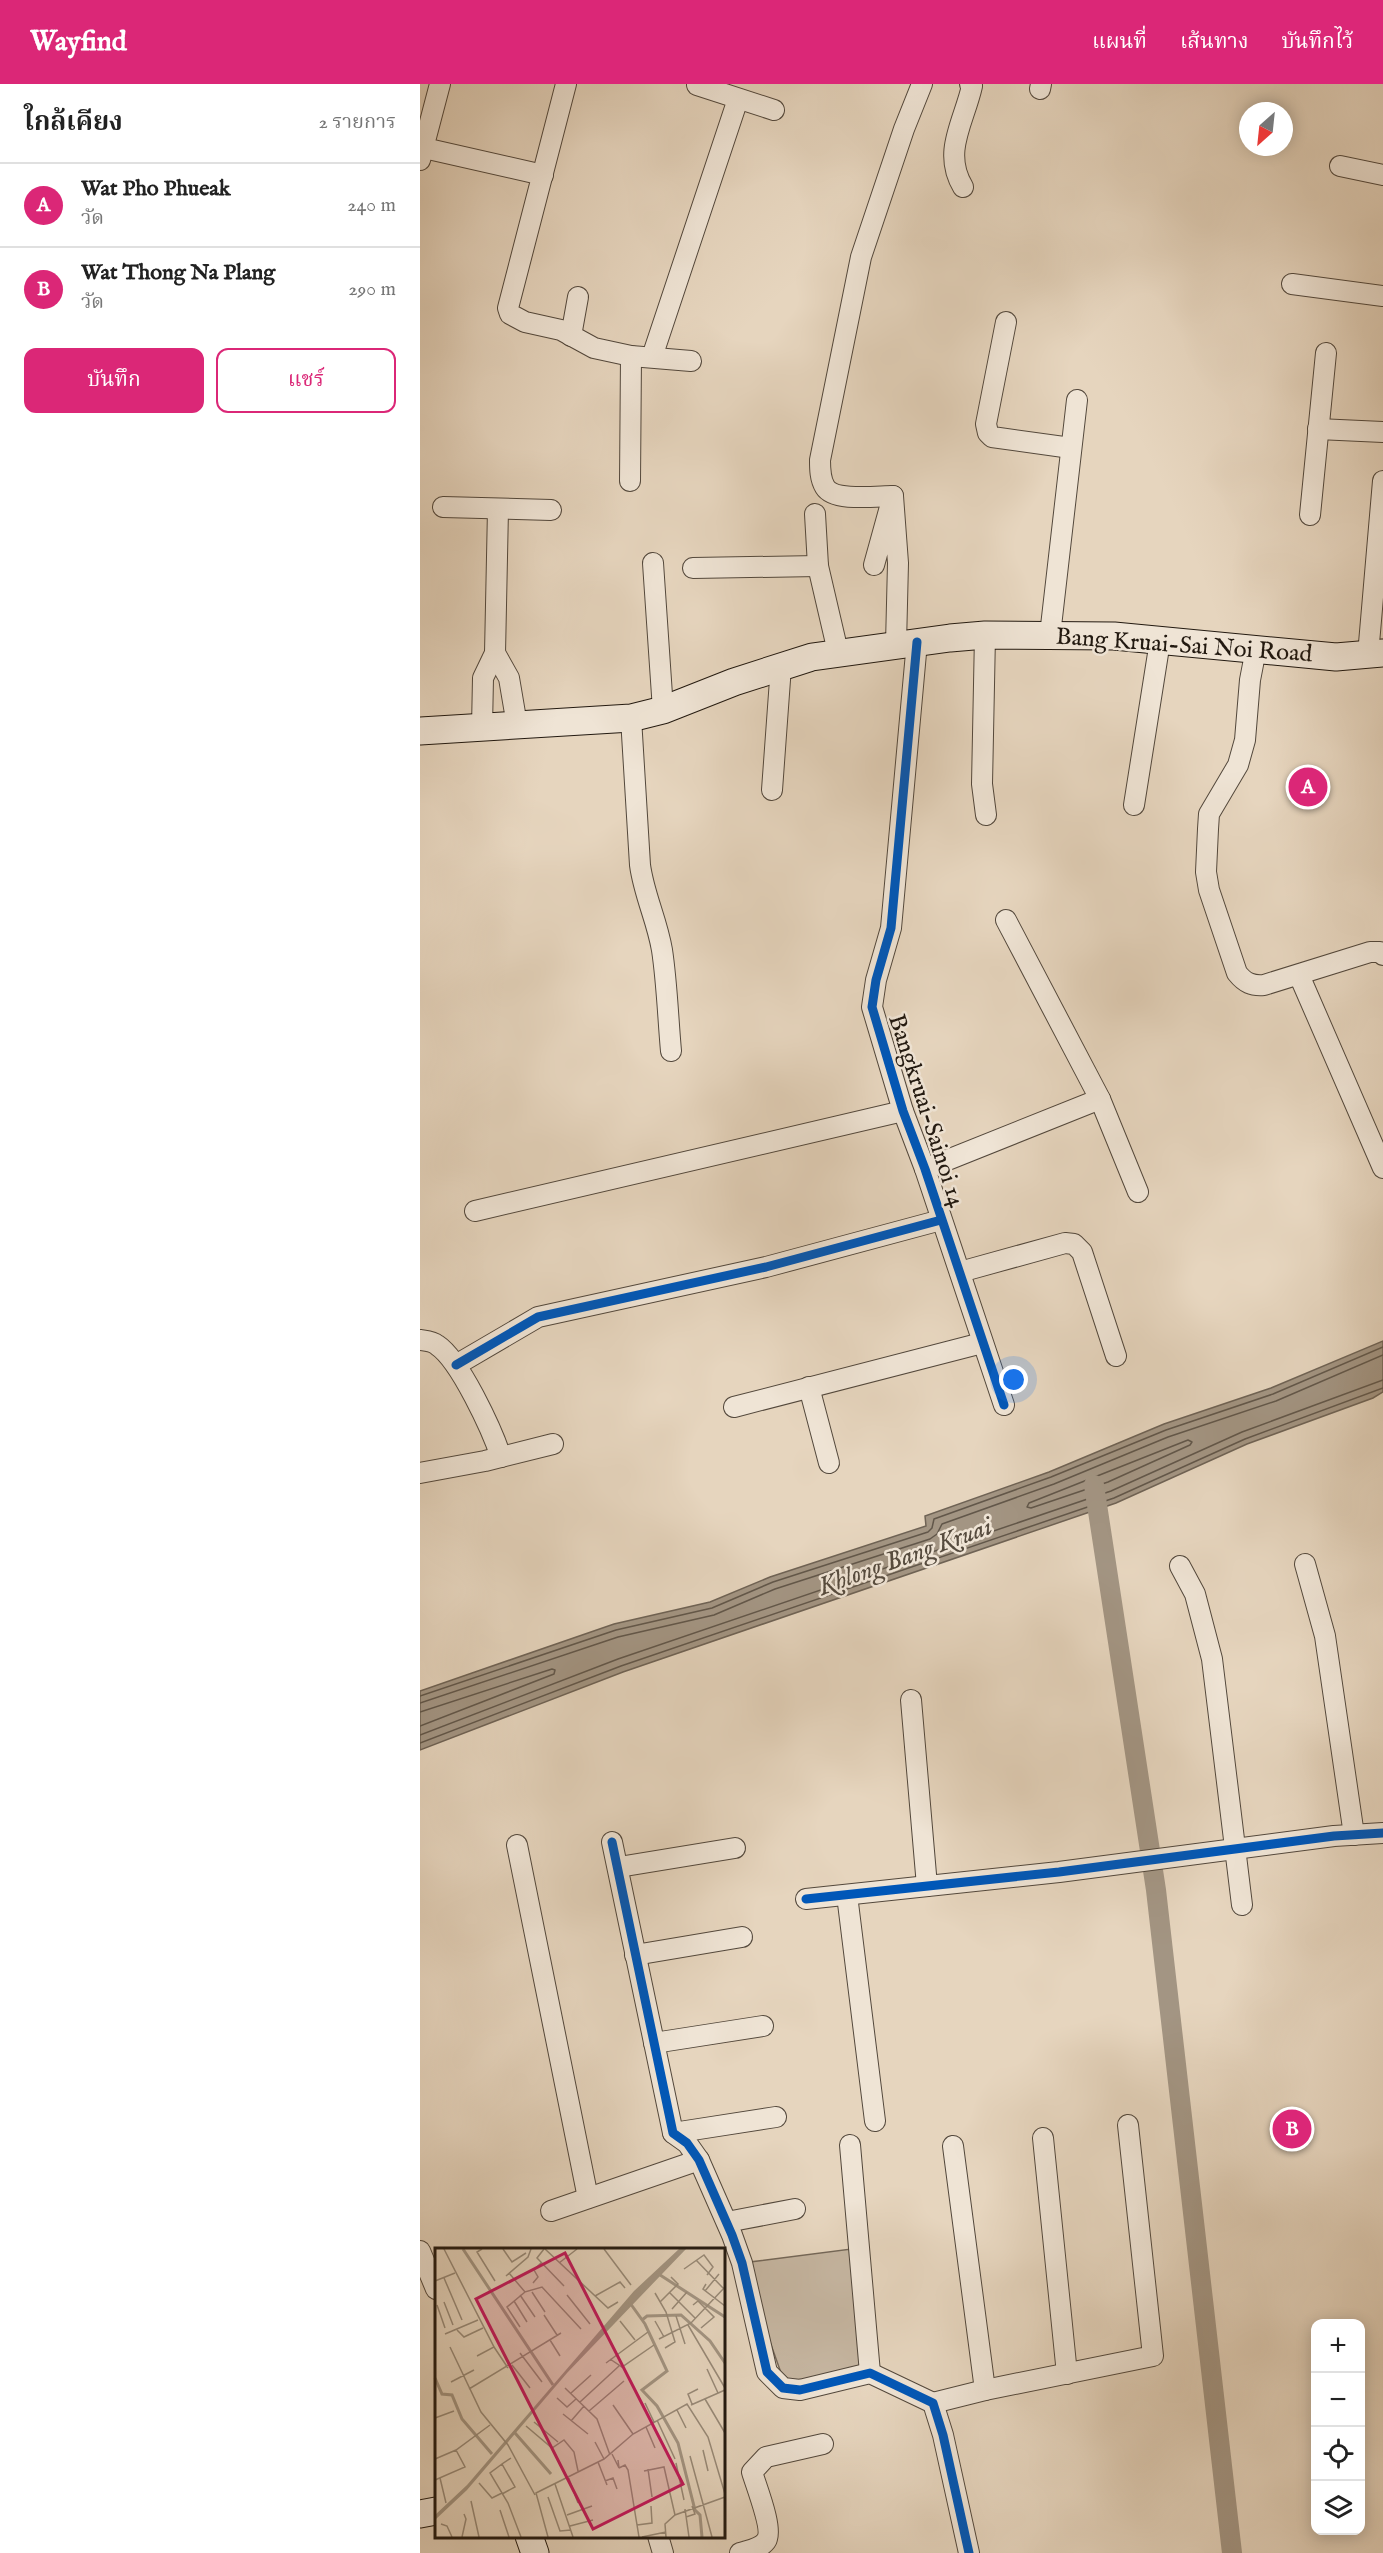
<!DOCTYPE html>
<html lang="th">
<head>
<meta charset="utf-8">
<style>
	:root { --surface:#fff; --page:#f6f6f6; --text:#222; --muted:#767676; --line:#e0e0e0; --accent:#db2777 }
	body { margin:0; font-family:"IM FELL English","Noto Serif Thai",serif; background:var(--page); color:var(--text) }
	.controls { position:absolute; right:18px; bottom:18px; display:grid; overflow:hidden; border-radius:12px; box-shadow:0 3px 15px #0003 }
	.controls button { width:54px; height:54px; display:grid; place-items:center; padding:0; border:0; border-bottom:2px solid var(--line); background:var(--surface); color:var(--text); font:30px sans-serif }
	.compass { position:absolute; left:819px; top:18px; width:54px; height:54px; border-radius:50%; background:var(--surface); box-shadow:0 3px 15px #0003; rotate:207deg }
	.you { position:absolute; left:594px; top:1296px; width:21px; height:21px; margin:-15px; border:4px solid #fff; border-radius:50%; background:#1a73e8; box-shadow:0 0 0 9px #1a73e833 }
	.badge { display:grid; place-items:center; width:39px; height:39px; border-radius:50%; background:var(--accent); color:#fff; font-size:20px; font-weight:700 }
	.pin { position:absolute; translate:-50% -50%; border:3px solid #fff; box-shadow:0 2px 6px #0006 }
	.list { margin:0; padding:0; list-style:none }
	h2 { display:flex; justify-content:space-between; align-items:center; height:78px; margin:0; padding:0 24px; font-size:26px }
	h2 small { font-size:20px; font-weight:400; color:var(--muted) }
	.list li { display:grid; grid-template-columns:39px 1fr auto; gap:18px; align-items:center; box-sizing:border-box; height:84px; padding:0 24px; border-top:2px solid var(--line) }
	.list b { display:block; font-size:22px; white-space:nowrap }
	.list p { margin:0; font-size:20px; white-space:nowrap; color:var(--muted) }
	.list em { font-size:20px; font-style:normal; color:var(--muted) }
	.actions { display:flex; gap:12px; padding:18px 24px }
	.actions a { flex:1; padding:14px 0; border:2px solid var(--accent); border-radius:12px; text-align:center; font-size:21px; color:var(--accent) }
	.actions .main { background:var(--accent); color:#fff }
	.icon { flex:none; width:33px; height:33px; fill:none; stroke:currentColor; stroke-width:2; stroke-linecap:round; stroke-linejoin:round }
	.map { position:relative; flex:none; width:963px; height:2469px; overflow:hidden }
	header { display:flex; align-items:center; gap:36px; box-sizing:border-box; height:84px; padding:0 30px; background:var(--accent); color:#fff }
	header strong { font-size:28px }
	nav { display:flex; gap:33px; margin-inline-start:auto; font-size:21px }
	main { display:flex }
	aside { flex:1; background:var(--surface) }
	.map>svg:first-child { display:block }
	.green { fill:#c5b5a0; stroke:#746758; stroke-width:1.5 }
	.water { fill:#a39583; stroke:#6f6355; stroke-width:1.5 }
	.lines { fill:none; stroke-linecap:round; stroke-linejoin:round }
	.shore { stroke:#62574a; stroke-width:1.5 }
	.canal { stroke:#a39583; stroke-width:20 }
	.street-casing { stroke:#53483c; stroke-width:22 }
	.secondary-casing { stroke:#221910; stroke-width:29 }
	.street { stroke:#efe4d5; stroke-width:20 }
	.secondary { stroke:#efe4d5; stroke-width:27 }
	.cycleway-casing { stroke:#efe4d5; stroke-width:13 }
	.cycleway { stroke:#0057b8; stroke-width:9 }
	.labels { text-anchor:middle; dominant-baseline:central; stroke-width:5; stroke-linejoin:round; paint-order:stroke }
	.street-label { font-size:24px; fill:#221910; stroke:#efe4d5 }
	.water-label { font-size:26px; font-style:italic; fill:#564b3e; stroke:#efe4d5 }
	.inset-river { fill:none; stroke:#a39583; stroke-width:3 }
	.inset-road { fill:none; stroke:#988a78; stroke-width:1.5 }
	.view { fill:#c2185b; fill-opacity:0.15; stroke:#c2185b; stroke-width:3 }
	.inset-edge { fill:none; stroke:#221910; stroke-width:3 }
</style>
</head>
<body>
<header>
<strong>Wayfind</strong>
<nav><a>แผนที่</a><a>เส้นทาง</a><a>บันทึกไว้</a></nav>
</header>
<main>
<aside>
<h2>ใกล้เคียง<small>2 รายการ</small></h2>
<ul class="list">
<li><span class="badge">A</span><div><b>Wat Pho Phueak</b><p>วัด</p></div><em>240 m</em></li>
<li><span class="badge">B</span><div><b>Wat Thong Na Plang</b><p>วัด</p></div><em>290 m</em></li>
</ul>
<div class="actions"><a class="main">บันทึก</a><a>แชร์</a></div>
</aside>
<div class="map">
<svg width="963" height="2469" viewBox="0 0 963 2469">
	<rect width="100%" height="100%" fill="#e6d5be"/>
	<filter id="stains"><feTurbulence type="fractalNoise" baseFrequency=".00333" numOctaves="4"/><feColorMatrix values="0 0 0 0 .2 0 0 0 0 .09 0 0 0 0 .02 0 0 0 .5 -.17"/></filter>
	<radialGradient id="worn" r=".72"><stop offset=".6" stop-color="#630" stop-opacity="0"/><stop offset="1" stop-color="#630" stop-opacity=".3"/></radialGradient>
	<path class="green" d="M 439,2164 L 450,2289 L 366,2303 L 322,2179 Z"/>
	<path class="water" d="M 963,1257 L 963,1308 L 953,1314 L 827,1360 L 696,1419 L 203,1588 L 0,1666 L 0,1607 L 194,1540 L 290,1518 L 350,1493 L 506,1442 L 505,1432 L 629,1388 L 744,1340 L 851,1304 Z"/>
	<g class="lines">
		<g class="shore">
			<path d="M 768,1356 L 772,1358 L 770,1361 L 688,1398 L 611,1424 L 607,1423 L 609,1419 Z"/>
			<path d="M 0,1612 L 196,1546 L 292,1524 L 353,1498 L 508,1448 L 512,1444 L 514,1435 L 631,1393 L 746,1346 L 853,1310 L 963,1263"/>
			<path d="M 0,1619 L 198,1553 L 294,1531 L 355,1505 L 510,1455 L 517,1450 L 522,1440 L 634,1400 L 748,1353 L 856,1317 L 963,1271"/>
			<path d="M 0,1628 L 132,1585 L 135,1586 L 134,1590 L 0,1642"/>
			<path d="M 0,1651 L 198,1575 L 691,1407 L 822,1348 L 963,1296"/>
			<path d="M 0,1659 L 201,1582 L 694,1414 L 825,1355 L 963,1304"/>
		</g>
		<path class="canal" d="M 674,1401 L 736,1806 L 812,2469"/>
		<defs>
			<g id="street">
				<path d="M 146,0 L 88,224 L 90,230 L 105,238 L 141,246 L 174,264 L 211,272 L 271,277"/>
				<path d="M 277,1 L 354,26"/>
				<path d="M 620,5 L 621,0"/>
				<path d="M 4,64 L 123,91"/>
				<path d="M 0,76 L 20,0"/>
				<path d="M 920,82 L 963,91"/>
				<path d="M 543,103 C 522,68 544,38 552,2 L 550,0"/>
				<path d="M 872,200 L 963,212"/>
				<path d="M 586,238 L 566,340 L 568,349 L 572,353 L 651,364"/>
				<path d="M 151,252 L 158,213"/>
				<path d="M 232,273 L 318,15"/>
				<path d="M 898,345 L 963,348"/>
				<path d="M 210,397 L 211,272"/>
				<path d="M 473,412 C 457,412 414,418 405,403 C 400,395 400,385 400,376 L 441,173 L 484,45 L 502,0"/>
				<path d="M 23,423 L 131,426"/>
				<path d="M 395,430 L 398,482 L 418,568"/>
				<path d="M 890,431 L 906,269"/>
				<path d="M 233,479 L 243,626"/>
				<path d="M 454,481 L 473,412 L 478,479 L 476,560"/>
				<path d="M 273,484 L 398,482"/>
				<path d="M 565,551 L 562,700 L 566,731"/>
				<path d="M 630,551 L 657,316"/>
				<path d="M 497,558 L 471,844 L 456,896 L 452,923 L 483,1027 L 505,1085 L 584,1321"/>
				<path d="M 836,565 L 830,596 L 825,656 L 818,681 L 789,730 L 788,745 L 786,788 L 789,806 L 817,889 C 825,899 832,902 844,901 L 950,868 L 960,868 L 963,871"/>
				<path d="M 75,569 L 89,594 L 97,641"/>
				<path d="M 948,571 L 963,397"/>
				<path d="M 211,634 L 220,781 C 224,811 237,836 242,866 C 247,899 248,934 251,967"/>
				<path d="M 62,643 L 63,594 L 75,569 L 78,425"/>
				<path d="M 352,706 L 361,582"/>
				<path d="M 714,721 L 740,557"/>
				<path d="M 586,836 L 680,1015 L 718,1108"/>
				<path d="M 879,891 L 963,1084"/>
				<path d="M 505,1085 L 680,1015"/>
				<path d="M 55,1127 L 483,1027"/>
				<path d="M 540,1188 L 645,1159 L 654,1160 L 662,1168 L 696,1272"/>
				<path d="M 0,1256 C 7,1257 12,1257 17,1261 C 40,1276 72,1346 81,1373"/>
				<path d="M 36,1281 L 118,1233 L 346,1183 L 521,1136"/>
				<path d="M 389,1303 L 409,1379"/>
				<path d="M 314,1323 L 562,1259"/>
				<path d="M 0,1389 L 65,1377 L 133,1360"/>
				<path d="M 885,1480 L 905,1552 L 934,1751"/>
				<path d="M 760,1482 L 775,1510 L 792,1575 L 822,1821"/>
				<path d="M 491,1616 L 507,1802"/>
				<path d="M 192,1758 L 253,2049 L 267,2059 L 279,2076 L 312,2151 L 322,2179 L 347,2288 L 363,2304 L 380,2306 L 450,2289 L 513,2319 L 523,2351 L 549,2469"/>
				<path d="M 97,1761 L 168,2114"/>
				<path d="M 199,1783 L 315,1764"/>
				<path d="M 427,1811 L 455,2037"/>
				<path d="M 386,1815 L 639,1788 L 914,1752 L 963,1749"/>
				<path d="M 215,1871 L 322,1853"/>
				<path d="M 234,1959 L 343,1942"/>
				<path d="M 253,2049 L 356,2033"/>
				<path d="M 623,2054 L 647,2290"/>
				<path d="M 430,2061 L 450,2289"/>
				<path d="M 533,2062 L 565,2306"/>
				<path d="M 131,2127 L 279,2076"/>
				<path d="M 307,2138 L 375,2125"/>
				<path d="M 0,2167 L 16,2205"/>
				<path d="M 513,2319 L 565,2306 L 733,2272 L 708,2041"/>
				<path d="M 238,2452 L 243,2469"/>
				<path d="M 320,2469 C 329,2466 340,2465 346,2457 C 354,2446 336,2402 332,2388 L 346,2373 L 403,2360"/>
			</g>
			<g id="secondary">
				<path d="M 0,647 L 211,634 L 243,626 L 314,598 L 392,573 L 530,554 L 565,551 L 694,552 L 916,573 L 963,569"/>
				<path d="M 0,2430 L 16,2427"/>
				<path d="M 109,2452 L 115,2469"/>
			</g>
		</defs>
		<use href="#street" class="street-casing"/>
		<use href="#secondary" class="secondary-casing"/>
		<use href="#street" class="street"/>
		<use href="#secondary" class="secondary"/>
		<defs>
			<g id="cycleway">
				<path d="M 497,558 L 471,844 L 456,896 L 452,923 L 483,1027 L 505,1085 L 584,1321"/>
				<path d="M 36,1281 L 118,1233 L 346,1183 L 521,1136"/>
				<path d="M 192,1758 L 253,2049 L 267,2059 L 279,2076 L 312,2151 L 322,2179 L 347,2288 L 363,2304 L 380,2306 L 450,2289 L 513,2319 L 523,2351 L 549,2469"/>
				<path d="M 386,1815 L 639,1788 L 914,1752 L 963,1749"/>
			</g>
		</defs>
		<use href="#cycleway" class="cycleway-casing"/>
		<use href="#cycleway" class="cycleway"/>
	</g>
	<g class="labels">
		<g class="street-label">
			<text transform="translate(764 562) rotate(4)">Bang Kruai-Sai Noi Road</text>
			<text transform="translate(506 1027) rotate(72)">Bangkruai-Sainoi 14</text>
		</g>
		<g class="water-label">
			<text transform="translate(485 1473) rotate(-20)">Khlong Bang Kruai</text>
		</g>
	</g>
	<g transform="translate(15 2164)">
		<rect width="290" height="290" fill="#e6d5be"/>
		<path d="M 244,1 L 251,1 L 132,125 L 32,242 L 0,272 L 0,267 L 32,237 L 199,43 Z" fill="#a39583"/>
		<path class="inset-river" d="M 28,1 L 118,137M 222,25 L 290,69M 195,55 L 210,76 L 232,123 L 207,142 L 222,158 L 243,195 L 260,262 L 265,267 L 267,289M 207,72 L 212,68 L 246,67 L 275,93 L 290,115M 0,130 L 7,146 L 17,147 L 27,171 L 57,206M 80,185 L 116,226"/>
		<path class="inset-road" d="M 9,1 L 59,99 L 42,108M 47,1 L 42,4 L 60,33M 68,1 L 77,14 L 91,5M 109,1 L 102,10 L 129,38M 110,1 L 173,60 L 183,54M 169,1 L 196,37M 261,12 L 288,40M 124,15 L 142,1M 249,21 L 269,7 L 278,19 L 272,27M 74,25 L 90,44 L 107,39 L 146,81M 71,28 L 93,9 L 96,1M 9,30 L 27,72M 0,33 L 20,25M 98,35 L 103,29 L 99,22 L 106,15M 271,36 L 268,41 L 290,58M 270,43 L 284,26M 97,44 L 110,64M 220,45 L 231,64 L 240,94 L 230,100M 235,45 L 260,70M 85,47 L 100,69M 132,47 L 155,76M 160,48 L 185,34 L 190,40M 79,53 L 92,74M 9,54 L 18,77M 225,54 L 243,36 L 236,29M 2,57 L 10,80M 258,57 L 263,53 L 279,69 L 266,80M 237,61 L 252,44M 109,67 L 122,87M 241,68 L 250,96M 185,73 L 200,92M 220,73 L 229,89M 253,77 L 290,140M 85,79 L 72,59 L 90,44M 22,82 L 29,89 L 48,80M 10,86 L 43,72M 224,91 L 256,75 L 290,39M 115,92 L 125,108M 15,99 L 46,164 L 73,197 L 100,247M 59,99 L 73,120M 85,105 L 107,134M 175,111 L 187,119 L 219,97M 171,115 L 213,84M 77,117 L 95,140M 272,121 L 283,145M 16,134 L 39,122M 130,140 L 162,171 L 175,207M 34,141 L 126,85M 136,145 L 156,127M 122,150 L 132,159 L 141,151M 270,151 L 290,185M 145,154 L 184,118M 210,155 L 219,174M 257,156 L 253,146 L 263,141M 178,157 L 198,186M 256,157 L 290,142M 242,162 L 251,180M 154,163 L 189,133M 128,166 L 153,186M 0,170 L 19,163M 222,172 L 240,211M 136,173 L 149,158M 99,174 L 123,194M 91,178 L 117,200 L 129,192 L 139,204 L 143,223M 211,179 L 220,200M 160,194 L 169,211M 268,202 L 273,223M 177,206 L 184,220 L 183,212M 255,208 L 277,289M 0,211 L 21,202 L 55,177M 163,214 L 172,237M 241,215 L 249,252M 67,216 L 55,225 L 73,255 L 86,289M 184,220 L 190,217 L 193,222 L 204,289M 213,221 L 217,249M 209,223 L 229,219 L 240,267M 133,228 L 143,255M 5,230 L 11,255M 0,232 L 30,219 L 21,202M 170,233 L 178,230 L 182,241M 44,235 L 57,250 L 67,245M 120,236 L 138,289M 67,246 L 80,239 L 67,216 L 76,210M 113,249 L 125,283 L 136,282M 36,253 L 44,289M 250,261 L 254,289M 65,262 L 74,289M 132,267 L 157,258M 251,269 L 260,266 L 257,258M 6,276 L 12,278 L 17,289M 202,277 L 217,275 L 216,258M 135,278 L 158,272M 27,289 L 31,271 L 29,266M 113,289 L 101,245 L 169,211 L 198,186 L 252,156 L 273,189 L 290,246M 207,289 L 231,284M 231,289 L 230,276 L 240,267 L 290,249"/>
		<path class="view" d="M 130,5 L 248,236 L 158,281 L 41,51 Z"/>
		<rect width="290" height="290" class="inset-edge"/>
	</g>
	<rect width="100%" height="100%" filter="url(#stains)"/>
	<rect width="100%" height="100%" fill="url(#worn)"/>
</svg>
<div class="controls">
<button>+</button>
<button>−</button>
<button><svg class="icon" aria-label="locate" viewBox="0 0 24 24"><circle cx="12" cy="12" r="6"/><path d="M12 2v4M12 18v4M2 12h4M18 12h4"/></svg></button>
<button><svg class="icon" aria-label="layers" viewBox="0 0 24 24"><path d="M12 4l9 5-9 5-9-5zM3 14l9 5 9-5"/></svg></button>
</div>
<svg class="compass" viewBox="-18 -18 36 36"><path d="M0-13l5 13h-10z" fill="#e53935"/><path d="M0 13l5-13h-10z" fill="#767676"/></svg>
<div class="you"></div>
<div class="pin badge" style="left:888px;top:703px">A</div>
<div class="pin badge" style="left:872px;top:2045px">B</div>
</div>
</main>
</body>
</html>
